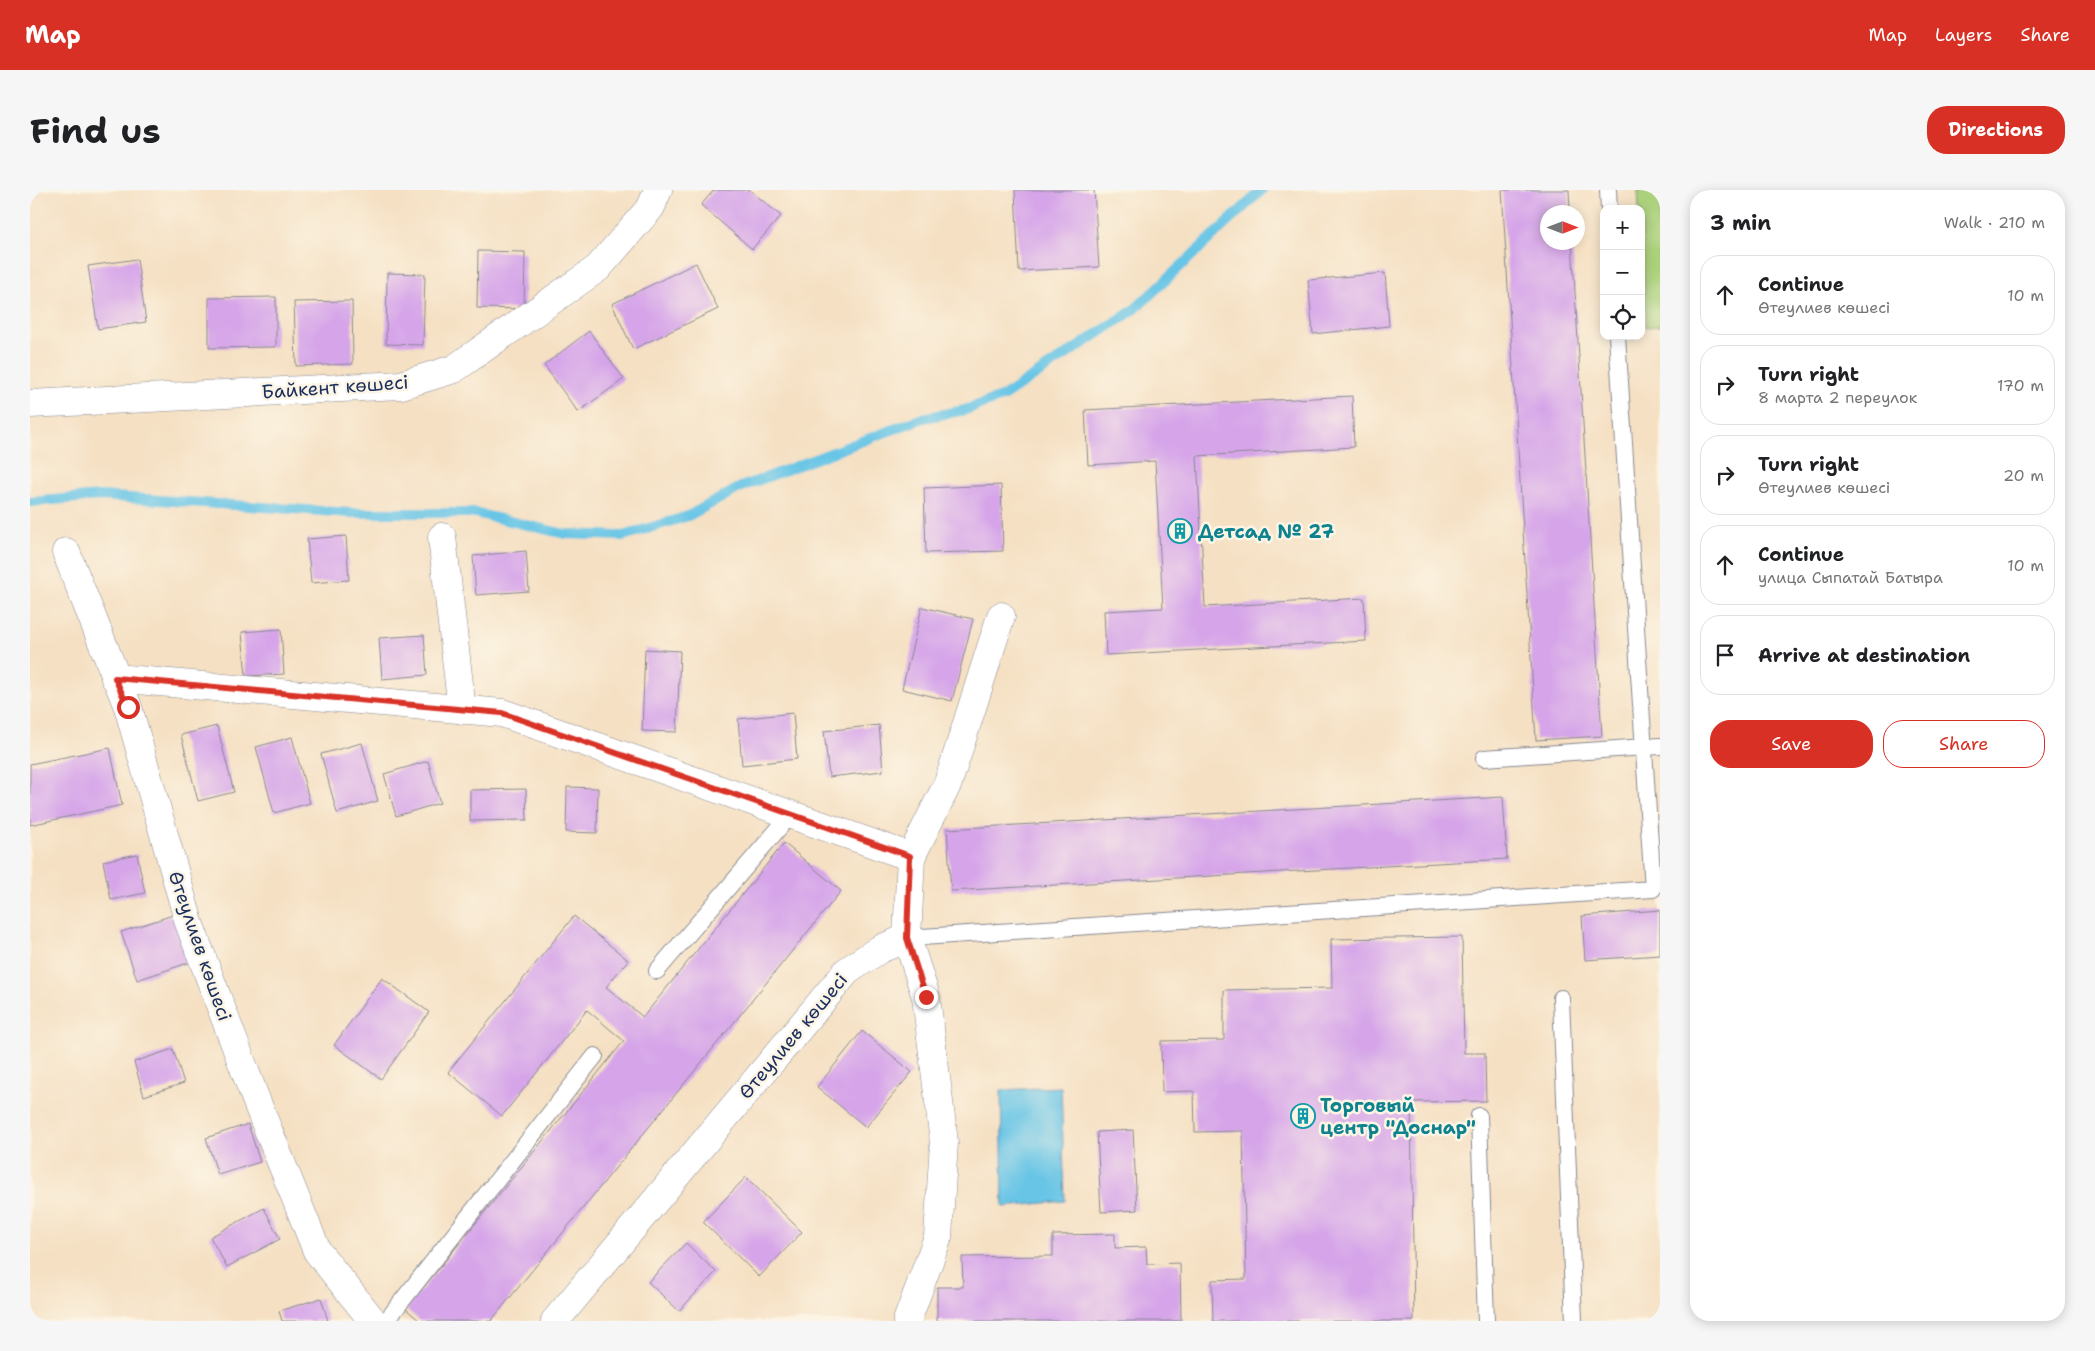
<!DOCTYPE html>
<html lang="en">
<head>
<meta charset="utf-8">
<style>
	:root { --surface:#fff; --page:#f6f6f6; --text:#202124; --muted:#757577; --line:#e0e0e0; --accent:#d93025 }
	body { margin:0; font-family:"Shantell Sans",sans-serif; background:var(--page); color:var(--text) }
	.controls { position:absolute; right:15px; top:15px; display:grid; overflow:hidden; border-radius:10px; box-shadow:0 2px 12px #0003 }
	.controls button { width:45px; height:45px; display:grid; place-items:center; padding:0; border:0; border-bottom:1px solid var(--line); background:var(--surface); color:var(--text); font:25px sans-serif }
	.compass { position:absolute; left:1510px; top:15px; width:45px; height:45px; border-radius:50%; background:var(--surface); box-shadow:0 2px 12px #0003; rotate:90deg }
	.stop { position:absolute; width:15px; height:15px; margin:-11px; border:4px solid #d93025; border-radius:50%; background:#fff }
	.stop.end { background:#d93025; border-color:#fff; box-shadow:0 1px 5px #0008 }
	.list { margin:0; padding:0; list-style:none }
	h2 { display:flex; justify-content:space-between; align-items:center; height:65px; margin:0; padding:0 20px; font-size:21px }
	h2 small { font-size:16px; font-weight:400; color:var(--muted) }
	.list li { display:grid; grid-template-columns:32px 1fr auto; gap:15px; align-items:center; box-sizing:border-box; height:80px; margin:0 10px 10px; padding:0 10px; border:1px solid var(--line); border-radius:20px }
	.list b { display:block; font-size:19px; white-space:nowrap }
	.list p { margin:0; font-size:16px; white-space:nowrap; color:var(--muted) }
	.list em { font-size:16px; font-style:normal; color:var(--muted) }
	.actions { display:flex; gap:10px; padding:15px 20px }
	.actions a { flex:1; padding:11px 0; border:1px solid var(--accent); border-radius:20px; text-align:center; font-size:18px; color:var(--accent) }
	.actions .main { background:var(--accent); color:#fff }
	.icon { flex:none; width:28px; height:28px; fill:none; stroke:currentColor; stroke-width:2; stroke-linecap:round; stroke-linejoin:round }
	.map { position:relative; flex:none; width:1630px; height:1131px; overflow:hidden; border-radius:20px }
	header { display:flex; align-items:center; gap:30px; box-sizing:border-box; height:70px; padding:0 25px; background:var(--accent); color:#fff }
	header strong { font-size:24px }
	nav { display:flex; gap:28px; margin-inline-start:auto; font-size:18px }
	.intro { display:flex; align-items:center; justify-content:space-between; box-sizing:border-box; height:120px; padding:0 30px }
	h1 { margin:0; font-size:35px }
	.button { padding:12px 22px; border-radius:20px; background:var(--accent); color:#fff; font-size:18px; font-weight:700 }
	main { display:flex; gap:30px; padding:0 30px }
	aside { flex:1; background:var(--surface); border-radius:20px; box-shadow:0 2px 12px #0003 }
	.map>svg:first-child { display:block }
	.green { fill:#abd17b; stroke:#63806c }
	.water { fill:#68c5e6; stroke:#427aa2 }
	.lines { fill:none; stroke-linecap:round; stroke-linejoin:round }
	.stream { stroke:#68c5e6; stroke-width:10 }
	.building { fill:#d6a5e9 }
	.lane-casing { stroke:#888890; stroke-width:18 }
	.street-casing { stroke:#888890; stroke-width:29 }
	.lane { stroke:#fff; stroke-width:16 }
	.street { stroke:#fff; stroke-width:28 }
	.route { stroke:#d93025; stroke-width:6 }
	.labels { text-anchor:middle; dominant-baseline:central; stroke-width:5; stroke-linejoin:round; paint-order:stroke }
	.street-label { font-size:19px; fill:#1b2f5e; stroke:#fcf5e5 }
	.culture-label { font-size:19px; font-weight:bold; fill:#0d838f; stroke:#fcf5e5; text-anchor:start }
</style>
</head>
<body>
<header>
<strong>Map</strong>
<nav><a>Map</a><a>Layers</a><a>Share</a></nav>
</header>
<div class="intro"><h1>Find us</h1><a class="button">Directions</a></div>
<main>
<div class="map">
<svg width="1630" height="1131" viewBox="0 0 1630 1131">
	<rect width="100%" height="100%" fill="#fcf5e5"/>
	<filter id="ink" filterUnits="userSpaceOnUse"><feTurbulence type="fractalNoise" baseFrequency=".02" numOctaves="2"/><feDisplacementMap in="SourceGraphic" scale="10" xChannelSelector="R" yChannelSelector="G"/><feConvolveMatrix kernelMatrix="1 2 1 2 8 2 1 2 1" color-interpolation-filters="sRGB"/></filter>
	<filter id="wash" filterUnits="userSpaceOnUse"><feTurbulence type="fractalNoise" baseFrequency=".0096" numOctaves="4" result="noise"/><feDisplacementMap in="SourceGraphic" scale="20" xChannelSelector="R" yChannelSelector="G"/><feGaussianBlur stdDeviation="1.12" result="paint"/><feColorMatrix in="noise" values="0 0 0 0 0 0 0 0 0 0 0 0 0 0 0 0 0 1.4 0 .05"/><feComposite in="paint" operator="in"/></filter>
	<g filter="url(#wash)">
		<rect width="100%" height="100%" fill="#f5e0c3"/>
		<path class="green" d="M 1608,0 L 1630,0 L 1630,136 L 1616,137 L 1611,19 L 1609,19 Z"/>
		<path class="water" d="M 1031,897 L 1035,1011 L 973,1017 L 971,900 Z"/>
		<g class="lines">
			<path class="stream" d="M 0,312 L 70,306 L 321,323 L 445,323 L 535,344 L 593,346 L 658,326 L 711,297 L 893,228 L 935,220 L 974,206 L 1105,119 L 1232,0"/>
		</g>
		<g id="blocks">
			<g class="building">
				<path d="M 684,0 L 720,0 L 751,26 L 722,59 L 671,15 Z"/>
				<path d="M 985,0 L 1064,0 L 1069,77 L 989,81 Z"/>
				<path d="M 1472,0 L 1539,0 L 1540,22 L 1518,22 L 1518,52 L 1542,52 L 1572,546 L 1506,550 Z"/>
				<path d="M 448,61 L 495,62 L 494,119 L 447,118 Z"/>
				<path d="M 107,69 L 116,132 L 68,139 L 58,76 Z"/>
				<path d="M 666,73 L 688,119 L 603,159 L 582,114 Z"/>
				<path d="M 357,83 L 395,84 L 393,155 L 356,154 Z"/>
				<path d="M 1355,83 L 1359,136 L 1283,144 L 1278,90 Z"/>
				<path d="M 246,107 L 246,157 L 179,158 L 179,108 Z"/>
				<path d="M 322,111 L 323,174 L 266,176 L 264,112 Z"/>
				<path d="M 559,141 L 594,189 L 548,222 L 514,175 Z"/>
				<path d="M 1322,206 L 1324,257 L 1167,266 L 1175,417 L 1334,408 L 1336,451 L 1076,465 L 1074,421 L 1133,418 L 1125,271 L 1058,275 L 1055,220 Z"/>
				<path d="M 971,295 L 973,361 L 896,363 L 894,298 Z"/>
				<path d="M 316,346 L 319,390 L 281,393 L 277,349 Z"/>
				<path d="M 496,361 L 499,401 L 446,405 L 443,366 Z"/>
				<path d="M 892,417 L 943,429 L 922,511 L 872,499 Z"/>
				<path d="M 251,439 L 254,484 L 216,486 L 212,442 Z"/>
				<path d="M 394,445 L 397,485 L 352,489 L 349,448 Z"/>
				<path d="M 615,459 L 650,461 L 647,542 L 612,541 Z"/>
				<path d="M 763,523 L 767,569 L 712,575 L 708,529 Z"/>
				<path d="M 849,535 L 853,581 L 799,587 L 794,541 Z"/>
				<path d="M 187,536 L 204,602 L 168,611 L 151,545 Z"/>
				<path d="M 262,547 L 280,613 L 244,623 L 226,557 Z"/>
				<path d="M 332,553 L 348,611 L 307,623 L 291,564 Z"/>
				<path d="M 80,558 L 92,615 L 0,635 L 0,574 Z"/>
				<path d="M 398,571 L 410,613 L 366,626 L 354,584 Z"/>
				<path d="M 537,597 L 568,598 L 567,643 L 536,642 Z"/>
				<path d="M 496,599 L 497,630 L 440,631 L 440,600 Z"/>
				<path d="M 1473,607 L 1477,669 L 921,701 L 917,639 Z"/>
				<path d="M 754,653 L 811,701 L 461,1131 L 390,1131 L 376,1119 L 594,851 L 557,820 L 472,926 L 418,882 L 544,726 L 598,770 L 576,797 L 613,827 Z"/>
				<path d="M 107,664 L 115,703 L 81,710 L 73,671 Z"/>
				<path d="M 1630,720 L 1630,765 L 1555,770 L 1552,726 Z"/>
				<path d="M 152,722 L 167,770 L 107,790 L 91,742 Z"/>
				<path d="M 1432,747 L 1434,863 L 1455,863 L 1456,911 L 1381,912 L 1384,1131 L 1183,1131 L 1182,1090 L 1216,1089 L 1213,941 L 1165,942 L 1164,901 L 1132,902 L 1131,851 L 1194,850 L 1194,800 L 1302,798 L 1301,749 Z"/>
				<path d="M 352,788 L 399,822 L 351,889 L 304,855 Z"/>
				<path d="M 832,841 L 882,882 L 836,937 L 787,897 Z"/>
				<path d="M 143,859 L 154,893 L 114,906 L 104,872 Z"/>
				<path d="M 218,934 L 230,972 L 188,985 L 176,948 Z"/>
				<path d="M 1103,940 L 1107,1020 L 1071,1022 L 1067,942 Z"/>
				<path d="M 716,987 L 772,1042 L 729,1087 L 673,1032 Z"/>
				<path d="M 234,1018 L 250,1049 L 197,1077 L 180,1047 Z"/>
				<path d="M 1085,1044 L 1085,1058 L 1116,1057 L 1117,1074 L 1150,1073 L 1151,1131 L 907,1131 L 907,1097 L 933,1097 L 932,1067 L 1023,1066 L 1023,1045 Z"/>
				<path d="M 656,1053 L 686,1082 L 649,1121 L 618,1092 Z"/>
				<path d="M 291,1108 L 298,1131 L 252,1131 L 249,1121 Z"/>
			</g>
		</g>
	</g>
	<g filter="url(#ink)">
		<use href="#blocks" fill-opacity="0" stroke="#888890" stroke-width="1"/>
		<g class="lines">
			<defs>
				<g id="lane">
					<path d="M 1578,0 L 1579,19"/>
					<path d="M 1454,568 L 1630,556"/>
					<path d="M 877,748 L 1623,699 L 1587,146"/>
					<path d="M 627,781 L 761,624"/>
					<path d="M 1531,808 L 1544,1131"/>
					<path d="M 1449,926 L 1456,1131"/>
					<path d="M 356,1131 L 565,866"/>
				</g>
				<g id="street">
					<path d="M 0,214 L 371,195 L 424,179 L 568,78 L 621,17 L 628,0"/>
					<path d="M 412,347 L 432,520"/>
					<path d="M 36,362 L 98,517 L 159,733 L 228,915 L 287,1061 L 343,1131"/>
					<path d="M 85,488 L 472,523 L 881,667"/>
					<path d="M 877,748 L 896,807 L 914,952 L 908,1047 L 877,1131"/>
					<path d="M 525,1131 L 817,781 L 850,759 L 877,748 L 881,667 L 918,593 L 971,426"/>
				</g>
			</defs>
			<use href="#lane" class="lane-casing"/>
			<use href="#street" class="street-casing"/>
			<use href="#lane" class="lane"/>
			<use href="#street" class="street"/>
		</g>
	</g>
	<g class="lines" filter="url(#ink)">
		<path class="route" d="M 98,517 L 85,488 L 472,523 L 880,666 L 877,748 L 896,807"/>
	</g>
	<defs>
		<symbol id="building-ring" viewBox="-11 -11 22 22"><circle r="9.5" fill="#fcf5e5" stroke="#0f9aa8" stroke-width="1.5"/><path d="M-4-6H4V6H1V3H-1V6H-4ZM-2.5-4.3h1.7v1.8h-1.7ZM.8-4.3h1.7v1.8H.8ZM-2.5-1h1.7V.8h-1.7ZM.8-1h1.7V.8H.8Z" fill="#0f9aa8"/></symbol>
	</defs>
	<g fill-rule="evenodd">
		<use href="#building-ring" x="1136" y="327" width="28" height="28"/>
		<use href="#building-ring" x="1259" y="912" width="28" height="28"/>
	</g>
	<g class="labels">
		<g class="street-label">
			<text transform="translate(305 197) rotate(-4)">Байкент көшесі</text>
			<text transform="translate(170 756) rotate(71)">Өтеулиев көшесі</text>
			<text transform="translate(763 846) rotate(-50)">Өтеулиев көшесі</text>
		</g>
		<g class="culture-label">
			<text x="1168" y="341">Детсад № 27</text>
			<text x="1290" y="915">Торговый<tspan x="1290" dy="22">центр "Доснар"</tspan></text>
		</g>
	</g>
</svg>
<div class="controls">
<button>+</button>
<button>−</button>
<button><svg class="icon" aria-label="locate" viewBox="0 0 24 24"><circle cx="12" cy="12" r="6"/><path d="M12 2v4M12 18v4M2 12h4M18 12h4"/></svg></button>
</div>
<svg class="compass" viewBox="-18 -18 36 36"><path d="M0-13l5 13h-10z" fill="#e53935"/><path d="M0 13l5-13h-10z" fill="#757577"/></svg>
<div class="stop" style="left:98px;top:517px"></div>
<div class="stop end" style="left:896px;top:807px"></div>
</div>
<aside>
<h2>3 min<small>Walk · 210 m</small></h2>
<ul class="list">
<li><svg class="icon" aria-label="ahead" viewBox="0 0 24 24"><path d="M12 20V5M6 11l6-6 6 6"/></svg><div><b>Continue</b><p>Өтеулиев көшесі</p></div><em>10 m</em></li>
<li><svg class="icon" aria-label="right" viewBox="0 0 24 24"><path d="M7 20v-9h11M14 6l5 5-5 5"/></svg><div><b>Turn right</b><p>8 марта 2 переулок</p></div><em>170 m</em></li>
<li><svg class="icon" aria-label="right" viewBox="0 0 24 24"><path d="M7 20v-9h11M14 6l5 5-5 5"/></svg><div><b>Turn right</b><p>Өтеулиев көшесі</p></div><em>20 m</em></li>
<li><svg class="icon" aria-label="ahead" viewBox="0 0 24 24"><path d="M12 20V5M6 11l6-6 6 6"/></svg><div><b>Continue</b><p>улица Сыпатай Батыра</p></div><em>10 m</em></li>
<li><svg class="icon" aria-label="arrive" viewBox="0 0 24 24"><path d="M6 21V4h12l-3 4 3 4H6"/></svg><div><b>Arrive at destination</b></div></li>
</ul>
<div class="actions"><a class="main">Save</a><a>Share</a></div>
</aside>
</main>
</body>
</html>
